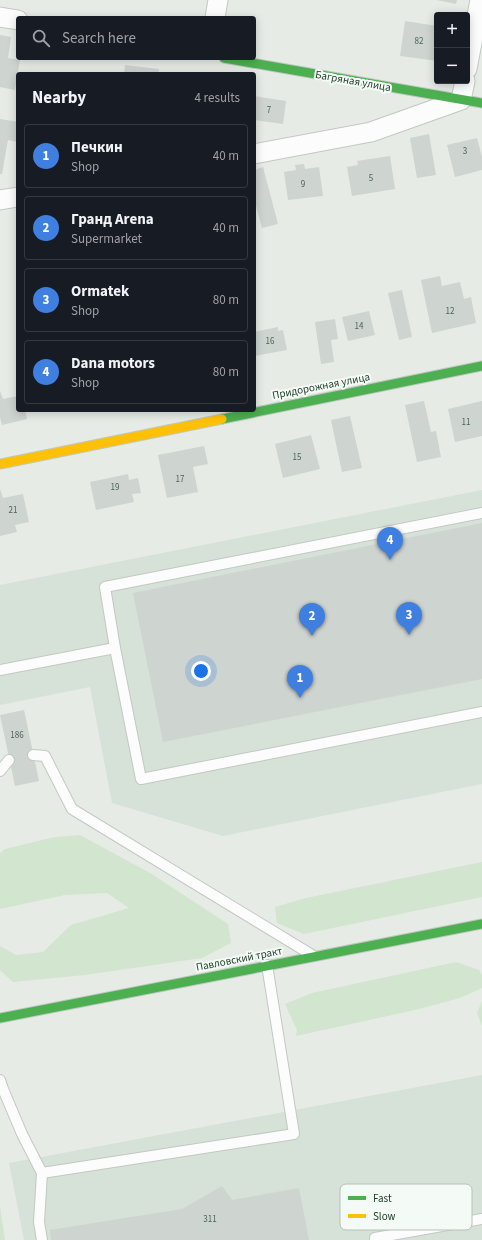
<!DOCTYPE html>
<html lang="en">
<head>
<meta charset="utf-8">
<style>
	:root { --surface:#171b24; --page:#242831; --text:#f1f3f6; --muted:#9ea1a6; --line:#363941; --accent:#677c6c }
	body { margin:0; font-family:"Source Sans 3",sans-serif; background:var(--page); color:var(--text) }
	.controls { position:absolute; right:12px; top:12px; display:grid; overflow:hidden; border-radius:4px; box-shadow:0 2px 10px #0003 }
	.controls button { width:36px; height:36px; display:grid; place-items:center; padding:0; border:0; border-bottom:1px solid var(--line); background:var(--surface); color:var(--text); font:20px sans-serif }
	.you { position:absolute; left:201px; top:671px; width:14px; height:14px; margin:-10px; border:3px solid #fff; border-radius:50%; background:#1a73e8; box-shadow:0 0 0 6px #1a73e833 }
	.badge { display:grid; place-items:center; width:26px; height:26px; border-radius:50%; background:var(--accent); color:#fff; font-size:13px; font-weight:700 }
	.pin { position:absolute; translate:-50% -33px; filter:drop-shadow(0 1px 2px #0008) }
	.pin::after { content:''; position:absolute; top:21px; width:14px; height:12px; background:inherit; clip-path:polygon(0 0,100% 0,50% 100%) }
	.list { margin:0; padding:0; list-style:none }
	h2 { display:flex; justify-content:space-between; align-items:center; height:52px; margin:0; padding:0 16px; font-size:17px }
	h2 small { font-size:13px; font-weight:400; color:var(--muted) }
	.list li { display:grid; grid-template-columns:26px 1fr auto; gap:12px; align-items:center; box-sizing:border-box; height:64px; margin:0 8px 8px; padding:0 8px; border:1px solid var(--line); border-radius:4px }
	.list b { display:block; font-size:15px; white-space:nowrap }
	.list p { margin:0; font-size:13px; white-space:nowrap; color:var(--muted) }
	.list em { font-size:13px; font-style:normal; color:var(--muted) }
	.icon { flex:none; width:22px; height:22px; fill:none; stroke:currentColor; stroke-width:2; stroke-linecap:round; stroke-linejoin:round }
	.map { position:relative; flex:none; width:482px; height:1240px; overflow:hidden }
	.search { position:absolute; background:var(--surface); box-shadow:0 2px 10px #0003; left:16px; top:16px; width:240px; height:44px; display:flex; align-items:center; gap:10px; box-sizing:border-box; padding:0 14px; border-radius:4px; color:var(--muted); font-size:15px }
	.panel { position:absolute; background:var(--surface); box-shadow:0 2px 10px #0003; left:16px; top:72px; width:240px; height:340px; border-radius:4px }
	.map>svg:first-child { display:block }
	.built { fill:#d6e1d8 }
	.green { fill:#d2e5ce }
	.building { fill:#ced4cf }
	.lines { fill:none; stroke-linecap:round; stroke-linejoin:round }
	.lane-casing { stroke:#c3c8c3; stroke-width:12 }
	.street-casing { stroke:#c3c8c3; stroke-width:21 }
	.fast-casing { stroke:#bfc7c1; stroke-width:11 }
	.slow-casing { stroke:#bfc7c1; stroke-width:11 }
	.lane { stroke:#fbfcfb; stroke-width:10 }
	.street { stroke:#fbfcfb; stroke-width:19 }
	.fast { stroke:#4caf50; stroke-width:9 }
	.slow { stroke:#ffc107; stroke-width:9 }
	.labels { text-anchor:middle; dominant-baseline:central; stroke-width:4; stroke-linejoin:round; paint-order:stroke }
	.number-label { font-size:9px; fill:#4e6655 }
	.street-label { font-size:11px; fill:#22412b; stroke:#f4faf5 }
	.key { fill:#f4faf5; stroke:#b5c2b8; stroke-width:1 }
	.key-label { font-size:11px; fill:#22412b }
</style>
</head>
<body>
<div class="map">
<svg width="482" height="1240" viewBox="0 0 482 1240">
	<rect width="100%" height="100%" fill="#e6ebe6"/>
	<g class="built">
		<path d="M 482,490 L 482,784 L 223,836 L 112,803 L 90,687 L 0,705 L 0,585 Z"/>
		<path d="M 482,1075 L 482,1240 L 24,1240 L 9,1163 Z"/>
	</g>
	<g class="green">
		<path d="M 80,835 L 150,873 L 228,924 L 231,943 L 202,958 L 85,975 L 13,982 L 0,970 L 0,946 L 16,955 L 43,952 L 71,925 L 129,908 L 107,893 L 65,895 L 0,909 L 0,853 L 5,849 L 55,837 Z"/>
		<path d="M 482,862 L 482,897 L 304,934 L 277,923 L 275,907 L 306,898 Z"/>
		<path d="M 456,962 L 479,970 L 482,975 L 482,988 L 460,998 L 415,1010 L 296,1036 L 297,1030 L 285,1004 L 312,993 Z"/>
		<path d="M 482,1001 L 482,1026 L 477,1013 Z"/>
		<path d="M 0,1206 L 5,1240 L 0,1240 Z"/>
	</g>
	<g class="building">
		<path d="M 437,0 L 457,0 L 456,4 Z"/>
		<path d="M 405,21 L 437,26 L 437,61 L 400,56 Z"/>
		<path d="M 0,35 L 11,37 L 8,58 L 20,60 L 15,90 L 0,87 Z"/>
		<path d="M 125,65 L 159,69 L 158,74 L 124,74 Z"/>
		<path d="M 254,96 L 286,101 L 283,124 L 254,120 Z"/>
		<path d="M 0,119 L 18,122 L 18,142 L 8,140 L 2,174 L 0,174 Z"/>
		<path d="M 429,134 L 436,175 L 417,178 L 410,138 Z"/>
		<path d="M 477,138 L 482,157 L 482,170 L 455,177 L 447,145 Z"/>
		<path d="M 390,156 L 395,189 L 352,196 L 347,167 L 358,165 L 357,161 Z"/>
		<path d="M 304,164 L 305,169 L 319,167 L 323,196 L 288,200 L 284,172 L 296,170 L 295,165 Z"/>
		<path d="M 263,167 L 278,224 L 262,228 L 254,198 L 254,170 Z"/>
		<path d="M 440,276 L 442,286 L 460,282 L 464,299 L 471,297 L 476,323 L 432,333 L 421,280 Z"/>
		<path d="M 402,290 L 412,337 L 399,340 L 388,293 Z"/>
		<path d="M 369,311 L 375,335 L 348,341 L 342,317 Z"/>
		<path d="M 335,319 L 338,339 L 331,340 L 334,362 L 321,364 L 315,322 Z"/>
		<path d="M 278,327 L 278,331 L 283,330 L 287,350 L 254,356 L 254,332 Z"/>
		<path d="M 0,391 L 3,399 L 18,396 L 18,410 L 25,410 L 27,419 L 2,425 L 0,417 Z"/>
		<path d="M 424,401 L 431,432 L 436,431 L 441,457 L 417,462 L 405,405 Z"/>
		<path d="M 482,401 L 482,436 L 455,442 L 448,409 Z"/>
		<path d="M 350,416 L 362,468 L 342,472 L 331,420 Z"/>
		<path d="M 311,435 L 320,469 L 283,478 L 275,444 Z"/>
		<path d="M 204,446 L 208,464 L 193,467 L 198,492 L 167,498 L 158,455 Z"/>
		<path d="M 128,474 L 129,480 L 138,478 L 141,493 L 132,494 L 134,502 L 96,510 L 90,482 Z"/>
		<path d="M 0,489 L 3,498 L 23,494 L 29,522 L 15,525 L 17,532 L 0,536 Z"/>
		<path d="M 482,523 L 482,679 L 163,742 L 133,593 Z"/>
		<path d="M 24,710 L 39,781 L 15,786 L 0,715 Z"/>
		<path d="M 222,1186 L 232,1200 L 299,1188 L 309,1240 L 51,1240 L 50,1230 L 182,1209 Z"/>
	</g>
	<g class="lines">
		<defs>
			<g id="lane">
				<path d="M 482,513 L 105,587 L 115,648 L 141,779 L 482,712"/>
				<path d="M 0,670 L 115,648"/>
				<path d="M 33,755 L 45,756 L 72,809 L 312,955"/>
				<path d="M 0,771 L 9,760"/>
				<path d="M 0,1080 L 3,1089 L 22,1134 L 42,1173 L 39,1222 L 42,1240"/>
				<path d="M 42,1173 L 294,1134 L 267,965"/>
				<path d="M 375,1240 L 375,1238 L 482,1219"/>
			</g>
			<g id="street">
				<path d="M 0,17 L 18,20"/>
				<path d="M 215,18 L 218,0"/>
				<path d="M 467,69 L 480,0"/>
				<path d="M 254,154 L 371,132 L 461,100 L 465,81"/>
				<path d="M 0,200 L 18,197"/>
			</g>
			<g id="fast">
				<path d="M 224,58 L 482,103"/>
				<path d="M 222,419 L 482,366"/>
				<path d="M 0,1018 L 482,924"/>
			</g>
			<path id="slow" d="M 0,464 L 222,419"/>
		</defs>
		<use href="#lane" class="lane-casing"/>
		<use href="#street" class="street-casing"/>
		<use href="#fast" class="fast-casing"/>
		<use href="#slow" class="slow-casing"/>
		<use href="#lane" class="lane"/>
		<use href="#street" class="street"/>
		<use href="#fast" class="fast"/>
		<use href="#slow" class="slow"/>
	</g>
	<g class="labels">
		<g class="number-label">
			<text x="419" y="41">82</text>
			<text x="269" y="110">7</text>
			<text x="465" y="151">3</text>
			<text x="371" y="178">5</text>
			<text x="303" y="184">9</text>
			<text x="450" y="311">12</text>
			<text x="359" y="326">14</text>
			<text x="270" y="341">16</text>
			<text x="466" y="422">11</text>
			<text x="297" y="457">15</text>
			<text x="180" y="479">17</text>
			<text x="115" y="487">19</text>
			<text x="13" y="510">21</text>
			<text x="17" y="735">186</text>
			<text x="210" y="1219">311</text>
		</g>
		<g class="street-label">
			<text transform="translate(353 81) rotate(10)">Багряная улица</text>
			<text transform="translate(321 386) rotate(-11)">Придорожная улица</text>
			<text transform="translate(239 959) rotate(-11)">Павловский тракт</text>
		</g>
	</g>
	<rect x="340" y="1184" width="132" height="46" rx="6" class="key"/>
	<rect x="348" y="1196" width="18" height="4" fill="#4caf50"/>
	<rect x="348" y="1214" width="18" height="4" fill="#ffc107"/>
	<g class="key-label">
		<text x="373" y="1202">Fast</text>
		<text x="373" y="1220">Slow</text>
	</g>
</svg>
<div class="controls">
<button>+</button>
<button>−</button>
</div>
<div class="you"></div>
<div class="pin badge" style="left:300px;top:698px;background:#3f7fe0">1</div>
<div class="pin badge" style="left:312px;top:636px;background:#3f7fe0">2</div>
<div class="pin badge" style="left:409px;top:635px;background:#3f7fe0">3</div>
<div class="pin badge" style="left:390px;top:560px;background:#3f7fe0">4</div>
<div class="search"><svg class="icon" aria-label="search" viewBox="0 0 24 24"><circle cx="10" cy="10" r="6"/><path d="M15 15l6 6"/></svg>Search here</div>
<section class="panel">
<h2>Nearby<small>4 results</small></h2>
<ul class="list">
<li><span class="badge" style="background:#3f7fe0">1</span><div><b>Печкин</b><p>Shop</p></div><em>40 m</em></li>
<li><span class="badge" style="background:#3f7fe0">2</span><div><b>Гранд Arena</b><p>Supermarket</p></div><em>40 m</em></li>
<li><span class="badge" style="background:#3f7fe0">3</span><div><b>Ormatek</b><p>Shop</p></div><em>80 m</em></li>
<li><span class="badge" style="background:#3f7fe0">4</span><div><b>Dana motors</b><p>Shop</p></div><em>80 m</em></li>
</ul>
</section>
</div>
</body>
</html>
